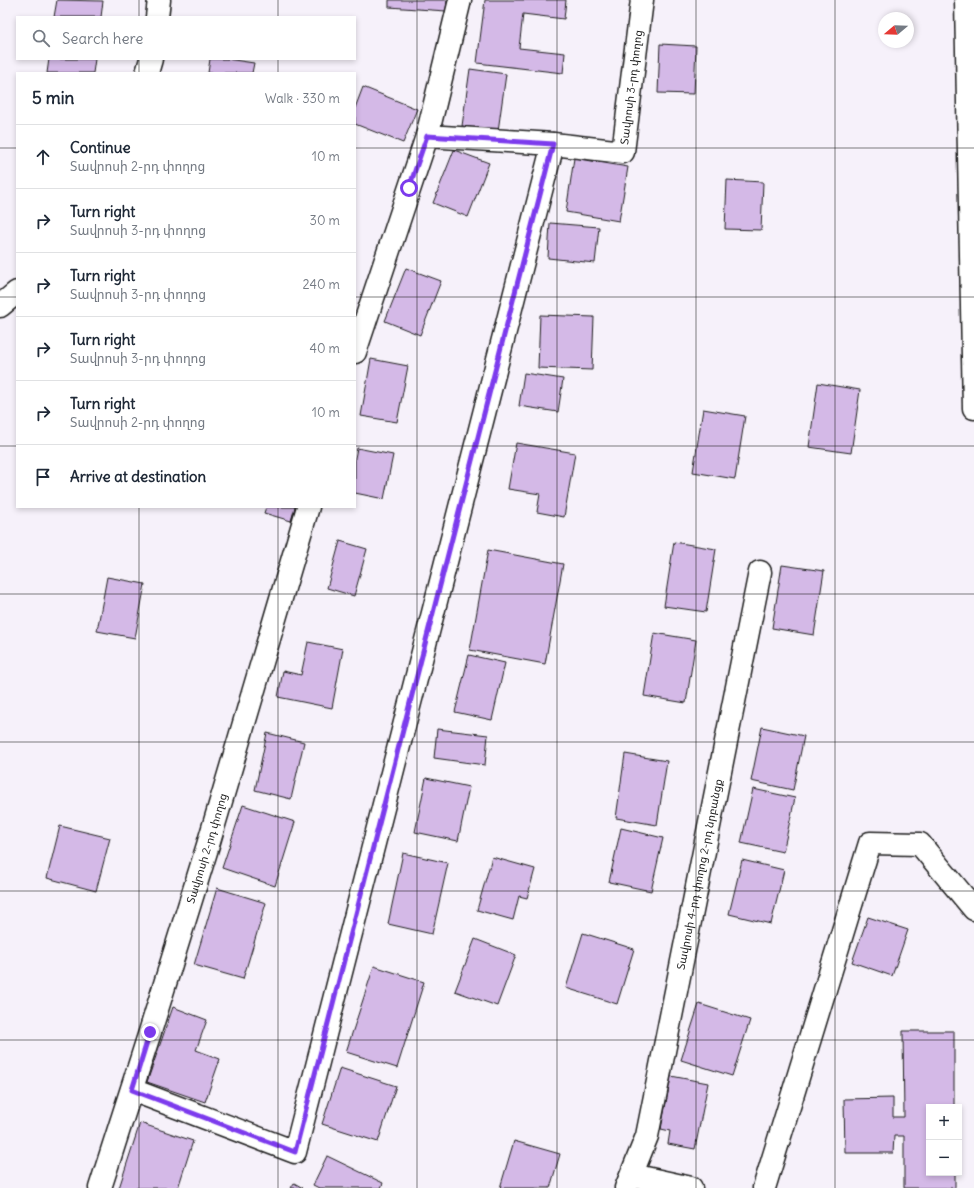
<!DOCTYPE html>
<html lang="en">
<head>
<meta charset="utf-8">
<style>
	:root { --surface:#fff; --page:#f2f2f3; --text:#1f2937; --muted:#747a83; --line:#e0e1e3 }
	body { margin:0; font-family:Delius,"Noto Sans Armenian",sans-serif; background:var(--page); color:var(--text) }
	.controls { position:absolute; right:12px; bottom:12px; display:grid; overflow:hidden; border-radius:0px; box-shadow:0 2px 6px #0003 }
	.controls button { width:36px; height:36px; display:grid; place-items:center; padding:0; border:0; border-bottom:1px solid var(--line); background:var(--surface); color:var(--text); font:20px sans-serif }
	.compass { position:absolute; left:878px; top:12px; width:36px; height:36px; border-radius:50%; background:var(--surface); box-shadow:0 2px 6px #0003; rotate:251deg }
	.stop { position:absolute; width:12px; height:12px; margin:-9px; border:3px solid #7c3aed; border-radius:50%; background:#fff }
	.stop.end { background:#7c3aed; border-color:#fff; box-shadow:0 1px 4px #0008 }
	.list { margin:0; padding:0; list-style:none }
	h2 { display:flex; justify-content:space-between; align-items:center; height:52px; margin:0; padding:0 16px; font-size:17px }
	h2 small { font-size:13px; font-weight:400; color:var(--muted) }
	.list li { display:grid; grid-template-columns:26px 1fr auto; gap:12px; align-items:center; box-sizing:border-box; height:64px; padding:0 16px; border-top:1px solid var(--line) }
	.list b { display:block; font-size:15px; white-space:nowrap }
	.list p { margin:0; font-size:13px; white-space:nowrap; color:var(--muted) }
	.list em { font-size:13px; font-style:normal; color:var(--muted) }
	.icon { flex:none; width:22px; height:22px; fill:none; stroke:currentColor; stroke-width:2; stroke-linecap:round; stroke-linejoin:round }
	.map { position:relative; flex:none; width:974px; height:1188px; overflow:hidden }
	.search { position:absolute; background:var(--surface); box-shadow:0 2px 6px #0003; left:16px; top:16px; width:340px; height:44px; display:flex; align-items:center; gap:10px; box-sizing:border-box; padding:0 14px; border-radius:0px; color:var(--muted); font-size:15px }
	.panel { position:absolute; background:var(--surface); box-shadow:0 2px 6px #0003; left:16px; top:72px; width:340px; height:436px; border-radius:0px }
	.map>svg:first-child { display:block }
	.building { fill:#d4b9e7; stroke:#1c1c1c }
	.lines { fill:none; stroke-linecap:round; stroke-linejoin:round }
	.minor-casing { stroke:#1c1c1c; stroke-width:25 }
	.minor { stroke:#fff; stroke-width:22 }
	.route { stroke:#7c3aed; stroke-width:5 }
	.grid { fill:none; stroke:#1c1c1c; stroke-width:1; stroke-opacity:0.55 }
	.labels { text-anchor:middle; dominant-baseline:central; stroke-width:3; stroke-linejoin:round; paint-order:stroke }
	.street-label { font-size:11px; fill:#1c1c1c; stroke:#fff }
</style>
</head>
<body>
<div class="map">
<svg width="974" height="1188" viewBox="0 0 974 1188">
	<rect width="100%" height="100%" fill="#f6f1fa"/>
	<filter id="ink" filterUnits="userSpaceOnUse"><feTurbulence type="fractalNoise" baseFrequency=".025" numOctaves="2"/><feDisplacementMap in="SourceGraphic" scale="8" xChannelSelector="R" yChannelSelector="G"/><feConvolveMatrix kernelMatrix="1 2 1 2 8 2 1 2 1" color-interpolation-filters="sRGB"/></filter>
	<g filter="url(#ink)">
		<g class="building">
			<path d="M 57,0 L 103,1 L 101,17 L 54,17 Z"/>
			<path d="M 389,0 L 447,0 L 446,11 L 389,7 Z"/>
			<path d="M 485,0 L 566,0 L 564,19 L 523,14 L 519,48 L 565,53 L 563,73 L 477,63 Z"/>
			<path d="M 660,44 L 696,46 L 694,94 L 658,93 Z"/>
			<path d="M 49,59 L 95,59 L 93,73 L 47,73 Z"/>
			<path d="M 210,59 L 227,59 L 254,63 L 252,73 L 208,73 Z"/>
			<path d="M 470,69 L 506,74 L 498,131 L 462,126 Z"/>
			<path d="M 363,87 L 417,109 L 403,143 L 355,124 L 355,108 Z"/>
			<path d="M 454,150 L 489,163 L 468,217 L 433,203 Z"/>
			<path d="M 574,158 L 628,167 L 619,221 L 566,212 Z"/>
			<path d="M 727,180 L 763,182 L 761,230 L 725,229 Z"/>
			<path d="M 550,223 L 599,227 L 595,263 L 548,258 Z"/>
			<path d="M 406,268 L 441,281 L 420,335 L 385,321 Z"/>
			<path d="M 540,315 L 594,317 L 592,370 L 538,368 Z"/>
			<path d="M 371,359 L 408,366 L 397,422 L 361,416 Z"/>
			<path d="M 524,373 L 563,379 L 558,412 L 519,406 Z"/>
			<path d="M 818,383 L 860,390 L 851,453 L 809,447 Z"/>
			<path d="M 703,409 L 745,416 L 735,479 L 693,472 Z"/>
			<path d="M 516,443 L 575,453 L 564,517 L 537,512 L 540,494 L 508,489 Z"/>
			<path d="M 357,448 L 393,455 L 384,499 L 355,493 L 355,458 Z"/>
			<path d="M 266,507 L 295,507 L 291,521 L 264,513 Z"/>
			<path d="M 340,541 L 367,549 L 354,596 L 327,588 Z"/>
			<path d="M 674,542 L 716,549 L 706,612 L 664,606 Z"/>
			<path d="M 488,550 L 563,564 L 545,664 L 470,650 Z"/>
			<path d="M 782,565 L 824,571 L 814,635 L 772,628 Z"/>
			<path d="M 107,577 L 145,584 L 135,638 L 97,631 Z"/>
			<path d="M 654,633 L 696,640 L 686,703 L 644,696 Z"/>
			<path d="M 308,642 L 343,649 L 332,708 L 278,697 L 283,671 L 301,675 Z"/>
			<path d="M 469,655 L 505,663 L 492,720 L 455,712 Z"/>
			<path d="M 762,727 L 804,736 L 793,790 L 751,781 Z"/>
			<path d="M 437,729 L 488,735 L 485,765 L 434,758 Z"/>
			<path d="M 267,733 L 304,742 L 291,799 L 255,790 Z"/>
			<path d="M 625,754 L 667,761 L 657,825 L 616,818 Z"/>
			<path d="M 426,778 L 469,787 L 458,841 L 415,832 Z"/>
			<path d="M 753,789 L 795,798 L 783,852 L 741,843 Z"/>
			<path d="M 243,805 L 295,822 L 275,886 L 222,868 Z"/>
			<path d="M 60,826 L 110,838 L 96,891 L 47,878 Z"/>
			<path d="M 621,828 L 663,838 L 651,891 L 609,882 Z"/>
			<path d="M 403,853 L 448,863 L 432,934 L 388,924 Z"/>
			<path d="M 492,857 L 535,869 L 527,898 L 519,896 L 513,920 L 477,910 Z"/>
			<path d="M 742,860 L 784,870 L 771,924 L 729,914 Z"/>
			<path d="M 217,888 L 266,903 L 243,979 L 194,965 Z"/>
			<path d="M 868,917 L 908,930 L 892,976 L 852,962 Z"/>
			<path d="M 583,933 L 634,949 L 617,1004 L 566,988 Z"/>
			<path d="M 475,939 L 516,955 L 497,1006 L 455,991 Z"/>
			<path d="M 374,966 L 424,982 L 397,1068 L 346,1052 Z"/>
			<path d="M 699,1004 L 750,1020 L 732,1076 L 681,1060 Z"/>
			<path d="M 173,1007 L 207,1020 L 196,1050 L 220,1059 L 205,1102 L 147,1082 Z"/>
			<path d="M 903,1031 L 954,1031 L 954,1107 L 929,1107 L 929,1173 L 955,1173 L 955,1188 L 904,1188 L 904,1136 L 894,1136 L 893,1153 L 845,1153 L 844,1099 L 893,1098 L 893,1117 L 904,1117 Z"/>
			<path d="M 340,1068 L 396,1086 L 378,1142 L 322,1124 Z"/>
			<path d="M 671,1076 L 708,1083 L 695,1149 L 668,1144 L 670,1131 L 661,1129 Z"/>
			<path d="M 140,1123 L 193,1141 L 178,1188 L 119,1188 Z"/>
			<path d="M 514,1141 L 560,1154 L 550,1188 L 500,1188 Z"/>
			<path d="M 327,1156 L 383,1183 L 381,1188 L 319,1188 L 313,1185 Z"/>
			<path d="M 294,1183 L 303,1188 L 291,1188 Z"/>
		</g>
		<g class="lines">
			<defs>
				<g id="minor">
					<path d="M 966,0 L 974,408"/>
					<path d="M 157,17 L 159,0"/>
					<path d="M 147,73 L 151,59"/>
					<path id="s1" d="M 427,136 L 553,144 L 623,152 L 642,0"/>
					<path d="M 0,306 L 17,292"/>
					<path d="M 355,352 L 427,136 L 460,0"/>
					<path d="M 132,1090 L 295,1152 L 553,144"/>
					<path d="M 632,1175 L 691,1188"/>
					<path id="s2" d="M 100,1188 L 150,1032 L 208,845 L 308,507"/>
					<path id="s3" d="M 626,1188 L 647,1136 L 760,572"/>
					<path d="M 764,1188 L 870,843 L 920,844 L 974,909"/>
				</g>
			</defs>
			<use href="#minor" class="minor-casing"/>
			<use href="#minor" class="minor"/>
		</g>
	</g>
	<g class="lines" filter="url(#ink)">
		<path class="route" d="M 150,1032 L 132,1090 L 295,1152 L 553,144 L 427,136 L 409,188"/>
	</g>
	<path class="grid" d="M 139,0 L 139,17M 278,0 L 278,17M 417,0 L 417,1188M 557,0 L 557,1188M 696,0 L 696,1188M 835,0 L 835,1188M 139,59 L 139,73M 278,59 L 278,73M 0,148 L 17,148M 355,148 L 974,148M 0,297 L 17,297M 355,297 L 974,297M 0,446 L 17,446M 355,446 L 974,446M 139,507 L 139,1188M 278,507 L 278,1188M 0,594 L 974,594M 0,742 L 974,742M 0,891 L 974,891M 0,1040 L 974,1040"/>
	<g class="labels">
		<g class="street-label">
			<text stroke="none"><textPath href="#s1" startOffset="262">Տավրոսի 3-րդ փողոց</textPath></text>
			<text stroke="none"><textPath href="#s2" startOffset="356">Տավրոսի 2-րդ փողոց</textPath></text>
			<text stroke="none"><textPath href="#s3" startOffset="323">Տավրոսի 4-րդ փողոց 2-րդ նրբանցք</textPath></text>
		</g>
	</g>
</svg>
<div class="controls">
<button>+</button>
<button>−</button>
</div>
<svg class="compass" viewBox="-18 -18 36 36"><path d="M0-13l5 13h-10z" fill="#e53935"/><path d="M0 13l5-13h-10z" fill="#747a83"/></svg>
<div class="stop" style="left:409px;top:188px"></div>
<div class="stop end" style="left:150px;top:1032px"></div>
<div class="search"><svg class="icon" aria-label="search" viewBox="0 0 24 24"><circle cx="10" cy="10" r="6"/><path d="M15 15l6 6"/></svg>Search here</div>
<section class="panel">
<h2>5 min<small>Walk · 330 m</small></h2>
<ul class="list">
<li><svg class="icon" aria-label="ahead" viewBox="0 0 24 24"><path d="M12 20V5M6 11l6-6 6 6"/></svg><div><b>Continue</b><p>Տավրոսի 2-րդ փողոց</p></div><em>10 m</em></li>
<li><svg class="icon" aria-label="right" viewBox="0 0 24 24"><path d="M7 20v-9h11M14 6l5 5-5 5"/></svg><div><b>Turn right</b><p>Տավրոսի 3-րդ փողոց</p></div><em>30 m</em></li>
<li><svg class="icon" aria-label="right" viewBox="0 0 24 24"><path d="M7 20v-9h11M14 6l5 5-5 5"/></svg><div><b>Turn right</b><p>Տավրոսի 3-րդ փողոց</p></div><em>240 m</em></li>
<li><svg class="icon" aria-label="right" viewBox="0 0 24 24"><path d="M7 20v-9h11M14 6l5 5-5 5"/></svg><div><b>Turn right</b><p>Տավրոսի 3-րդ փողոց</p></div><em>40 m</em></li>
<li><svg class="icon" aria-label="right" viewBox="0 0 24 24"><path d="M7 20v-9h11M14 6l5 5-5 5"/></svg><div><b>Turn right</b><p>Տավրոսի 2-րդ փողոց</p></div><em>10 m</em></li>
<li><svg class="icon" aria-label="arrive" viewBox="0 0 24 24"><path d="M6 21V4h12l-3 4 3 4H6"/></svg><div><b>Arrive at destination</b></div></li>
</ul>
</section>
</div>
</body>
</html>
